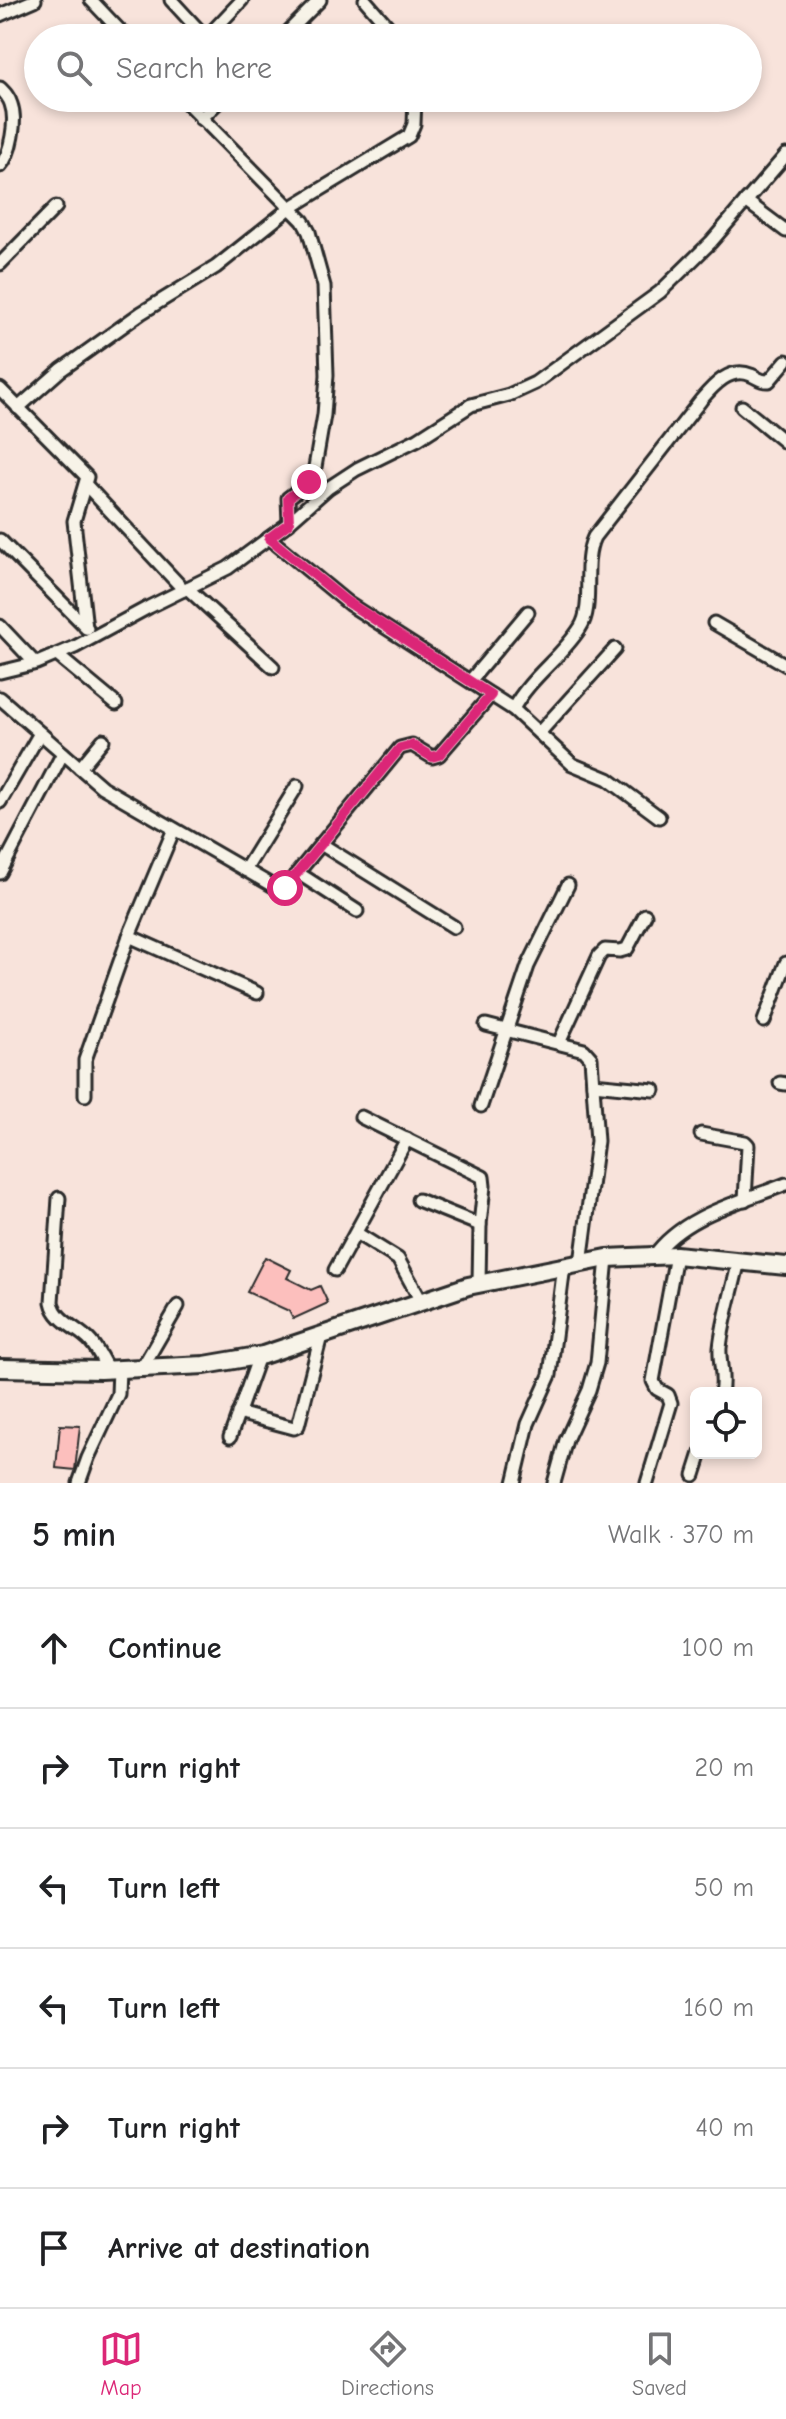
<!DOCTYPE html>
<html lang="en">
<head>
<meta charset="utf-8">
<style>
	:root { --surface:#fff; --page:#f2f2f2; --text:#202124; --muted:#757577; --line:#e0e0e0; --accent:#db2777 }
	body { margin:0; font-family:"Comic Neue",sans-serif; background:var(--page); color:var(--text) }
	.controls { position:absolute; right:24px; bottom:24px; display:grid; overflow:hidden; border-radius:12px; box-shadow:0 4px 12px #0003 }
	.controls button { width:72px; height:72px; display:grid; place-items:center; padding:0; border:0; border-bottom:2px solid var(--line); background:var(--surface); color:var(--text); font:40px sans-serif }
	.stop { position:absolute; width:24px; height:24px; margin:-18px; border:6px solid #db2777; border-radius:50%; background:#fff }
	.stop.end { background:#db2777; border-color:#fff; box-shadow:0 2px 8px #0008 }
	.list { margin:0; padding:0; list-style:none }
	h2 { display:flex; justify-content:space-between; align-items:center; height:104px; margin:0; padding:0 32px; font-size:34px }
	h2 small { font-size:26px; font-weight:400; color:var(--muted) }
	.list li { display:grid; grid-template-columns:52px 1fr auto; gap:24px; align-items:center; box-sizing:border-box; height:120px; padding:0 32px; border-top:2px solid var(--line) }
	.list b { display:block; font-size:30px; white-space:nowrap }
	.list em { font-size:26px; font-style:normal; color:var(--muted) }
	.icon { flex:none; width:44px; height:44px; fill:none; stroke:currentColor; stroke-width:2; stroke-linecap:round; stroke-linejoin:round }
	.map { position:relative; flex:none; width:786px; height:1483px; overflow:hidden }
	.search { position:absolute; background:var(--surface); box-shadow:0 4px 12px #0003; left:24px; right:24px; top:24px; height:88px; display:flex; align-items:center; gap:20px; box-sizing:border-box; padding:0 28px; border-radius:44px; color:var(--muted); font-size:30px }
	.sheet { height:824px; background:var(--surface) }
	nav { display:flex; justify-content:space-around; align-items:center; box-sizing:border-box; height:112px; border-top:2px solid var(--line); background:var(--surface); font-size:22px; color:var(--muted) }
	nav a { display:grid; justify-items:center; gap:4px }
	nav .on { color:var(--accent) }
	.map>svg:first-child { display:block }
	.building { fill:#fcbfbd; stroke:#2b2b2b; stroke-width:2 }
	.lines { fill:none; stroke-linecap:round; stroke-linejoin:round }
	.street-casing { stroke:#2b2b2b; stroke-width:17 }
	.secondary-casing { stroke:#2b2b2b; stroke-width:22 }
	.street { stroke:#f7f3e8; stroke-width:11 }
	.secondary { stroke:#f7f3e8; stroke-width:16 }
	.route { stroke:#db2777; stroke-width:10 }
</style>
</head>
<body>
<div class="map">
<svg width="786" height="1483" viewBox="0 0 786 1483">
	<rect width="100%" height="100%" fill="#f8e3db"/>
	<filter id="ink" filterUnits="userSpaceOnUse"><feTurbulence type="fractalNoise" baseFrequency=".0125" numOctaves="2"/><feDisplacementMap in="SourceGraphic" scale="16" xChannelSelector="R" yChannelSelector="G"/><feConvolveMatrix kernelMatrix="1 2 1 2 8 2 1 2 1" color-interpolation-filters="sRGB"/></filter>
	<g filter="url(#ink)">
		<g class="building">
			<path d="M 265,1257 L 291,1270 L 287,1278 L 311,1290 L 320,1286 L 328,1303 L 293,1319 L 289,1311 L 247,1292 Z"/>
			<path d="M 60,1425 L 80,1426 L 75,1470 L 56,1468 Z"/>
		</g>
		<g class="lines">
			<defs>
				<g id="street">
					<path d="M 91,0 L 127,38"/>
					<path d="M 171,0 L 206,38"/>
					<path d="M 365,0 L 398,38"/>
					<path d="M 0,15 L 35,0"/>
					<path d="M 206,38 L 242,0"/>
					<path d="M 282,38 L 320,0"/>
					<path d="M 0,88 C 5,93 9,97 11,104 C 17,120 11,154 0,166"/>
					<path d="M 182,98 L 303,221 L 309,232 L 324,286 L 327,375 L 324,415 L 314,473 L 309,482 L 288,498 L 289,523"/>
					<path d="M 201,119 L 222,98"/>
					<path d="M 746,201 L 786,231"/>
					<path d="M 0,264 L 56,207"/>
					<path d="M 0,389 L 87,477 L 74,521 L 86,628"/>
					<path d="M 742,407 L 786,443"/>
					<path d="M 18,408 L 61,370 L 141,313 L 216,267 L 290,208 L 409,136 L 414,124 L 415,98"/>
					<path d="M 86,485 L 184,590"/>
					<path d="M 269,538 L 349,604 L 513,709 L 572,764 L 608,779 L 659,817"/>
					<path d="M 0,540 L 87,628"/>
					<path d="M 187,588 L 273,667"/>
					<path d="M 714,623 L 786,665"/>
					<path d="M 0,626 L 35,663"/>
					<path d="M 57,655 L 116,704"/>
					<path d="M 0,672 L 37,663 L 75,647 L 149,607 L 228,568 L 285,526 L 328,488 L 357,469 L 418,439 L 471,405 L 509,395 L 535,383 L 660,292 L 711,242 L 786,155"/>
					<path d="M 470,681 L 528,612"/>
					<path d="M 0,698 L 102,787 L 280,890 L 285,888 L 400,748 L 412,745 L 432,757 L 439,755 L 491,695"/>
					<path d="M 513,709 C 530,677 561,658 580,628 C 595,606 581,564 594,537 L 701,400 C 713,386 730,366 751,375 C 759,378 760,382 769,381 L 786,361"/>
					<path d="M 539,733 L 615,649"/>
					<path d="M 80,768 L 103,740"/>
					<path d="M 0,802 L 40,733"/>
					<path d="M 321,844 L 454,927"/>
					<path d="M 245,870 L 297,786"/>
					<path d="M 0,873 L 63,753"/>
					<path d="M 298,873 L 357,911"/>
					<path d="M 129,936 L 257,993"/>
					<path d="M 764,1021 L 786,963"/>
					<path d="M 486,1025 L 584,1050 L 591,1058 L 597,1141 L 581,1263"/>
					<path d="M 559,1043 L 599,956 L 605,950 L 620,951 L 627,949 L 645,915"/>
					<path d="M 780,1083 L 786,1084"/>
					<path d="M 593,1084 L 654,1090"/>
					<path d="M 85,1095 L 85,1060 L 129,936 L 174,829"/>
					<path d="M 481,1106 L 528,966 L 568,885"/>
					<path d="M 361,1117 L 483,1177 L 484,1186 L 480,1225 L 479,1284"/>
					<path d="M 701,1134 L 745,1142 L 748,1145 L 745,1200"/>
					<path d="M 59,1198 L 52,1302 C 56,1322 79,1328 91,1342 C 98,1350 103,1361 108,1370"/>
					<path d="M 418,1200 L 480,1225"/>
					<path d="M 356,1233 L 398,1259 L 421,1301"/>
					<path d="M 654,1256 C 683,1215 741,1202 786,1184"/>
					<path d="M 335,1270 L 407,1139"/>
					<path d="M 142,1368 L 178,1306"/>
					<path d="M 721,1393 C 725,1377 719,1364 720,1348 C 723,1319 733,1289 739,1260"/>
					<path d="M 238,1413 L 294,1428 L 298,1426 L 321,1336"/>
					<path d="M 230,1437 L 259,1356"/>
					<path d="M 694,1475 L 701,1453"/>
					<path d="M 79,1483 L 88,1458 L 118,1394 L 119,1369"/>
					<path d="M 514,1483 L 528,1424 L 550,1375 L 564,1266"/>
					<path d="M 554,1483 L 566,1440 L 589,1390 L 597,1363 L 607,1258"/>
					<path d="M 647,1483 L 671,1403 L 668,1395 L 657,1389 L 653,1381 L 676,1255"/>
				</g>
				<path id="secondary" d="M 0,1368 L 100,1370 L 205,1365 L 263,1355 L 468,1286 L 607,1258 L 676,1255 L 786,1266"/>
			</defs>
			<use href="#street" class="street-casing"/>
			<use href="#secondary" class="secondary-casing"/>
			<use href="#street" class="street"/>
			<use href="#secondary" class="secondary"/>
		</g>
	</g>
	<g class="lines" filter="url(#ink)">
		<path class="route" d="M 285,888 L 400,748 L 412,745 L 432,757 L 439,755 L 491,695 L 346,601 L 269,538 L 289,523 L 288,498 L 309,482"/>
	</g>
</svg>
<div class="controls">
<button><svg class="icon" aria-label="locate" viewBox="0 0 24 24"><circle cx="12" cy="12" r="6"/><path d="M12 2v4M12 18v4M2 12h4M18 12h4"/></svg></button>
</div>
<div class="stop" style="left:285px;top:888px"></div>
<div class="stop end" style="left:309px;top:482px"></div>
<div class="search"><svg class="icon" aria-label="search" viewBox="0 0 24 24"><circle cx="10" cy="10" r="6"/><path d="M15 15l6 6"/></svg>Search here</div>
</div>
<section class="sheet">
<h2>5 min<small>Walk · 370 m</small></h2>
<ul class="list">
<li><svg class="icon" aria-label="ahead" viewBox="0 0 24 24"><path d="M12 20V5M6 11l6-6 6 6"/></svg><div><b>Continue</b></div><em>100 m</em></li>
<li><svg class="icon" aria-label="right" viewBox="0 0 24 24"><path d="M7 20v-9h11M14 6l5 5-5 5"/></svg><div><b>Turn right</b></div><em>20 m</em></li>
<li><svg class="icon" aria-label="left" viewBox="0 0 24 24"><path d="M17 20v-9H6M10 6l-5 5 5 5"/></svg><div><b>Turn left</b></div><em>50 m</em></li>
<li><svg class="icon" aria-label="left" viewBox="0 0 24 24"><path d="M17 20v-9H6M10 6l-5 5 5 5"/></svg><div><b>Turn left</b></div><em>160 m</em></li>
<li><svg class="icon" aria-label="right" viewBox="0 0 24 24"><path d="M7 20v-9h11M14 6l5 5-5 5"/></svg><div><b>Turn right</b></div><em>40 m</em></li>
<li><svg class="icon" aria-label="arrive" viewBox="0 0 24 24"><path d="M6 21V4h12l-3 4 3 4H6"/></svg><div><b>Arrive at destination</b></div></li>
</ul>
</section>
<nav>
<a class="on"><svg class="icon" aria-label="map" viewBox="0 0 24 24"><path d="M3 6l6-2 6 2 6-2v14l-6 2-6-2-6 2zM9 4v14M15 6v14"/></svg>Map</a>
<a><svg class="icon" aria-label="directions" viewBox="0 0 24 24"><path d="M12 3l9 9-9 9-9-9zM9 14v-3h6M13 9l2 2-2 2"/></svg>Directions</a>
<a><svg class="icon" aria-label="saved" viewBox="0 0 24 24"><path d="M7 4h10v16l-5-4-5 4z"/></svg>Saved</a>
</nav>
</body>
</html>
